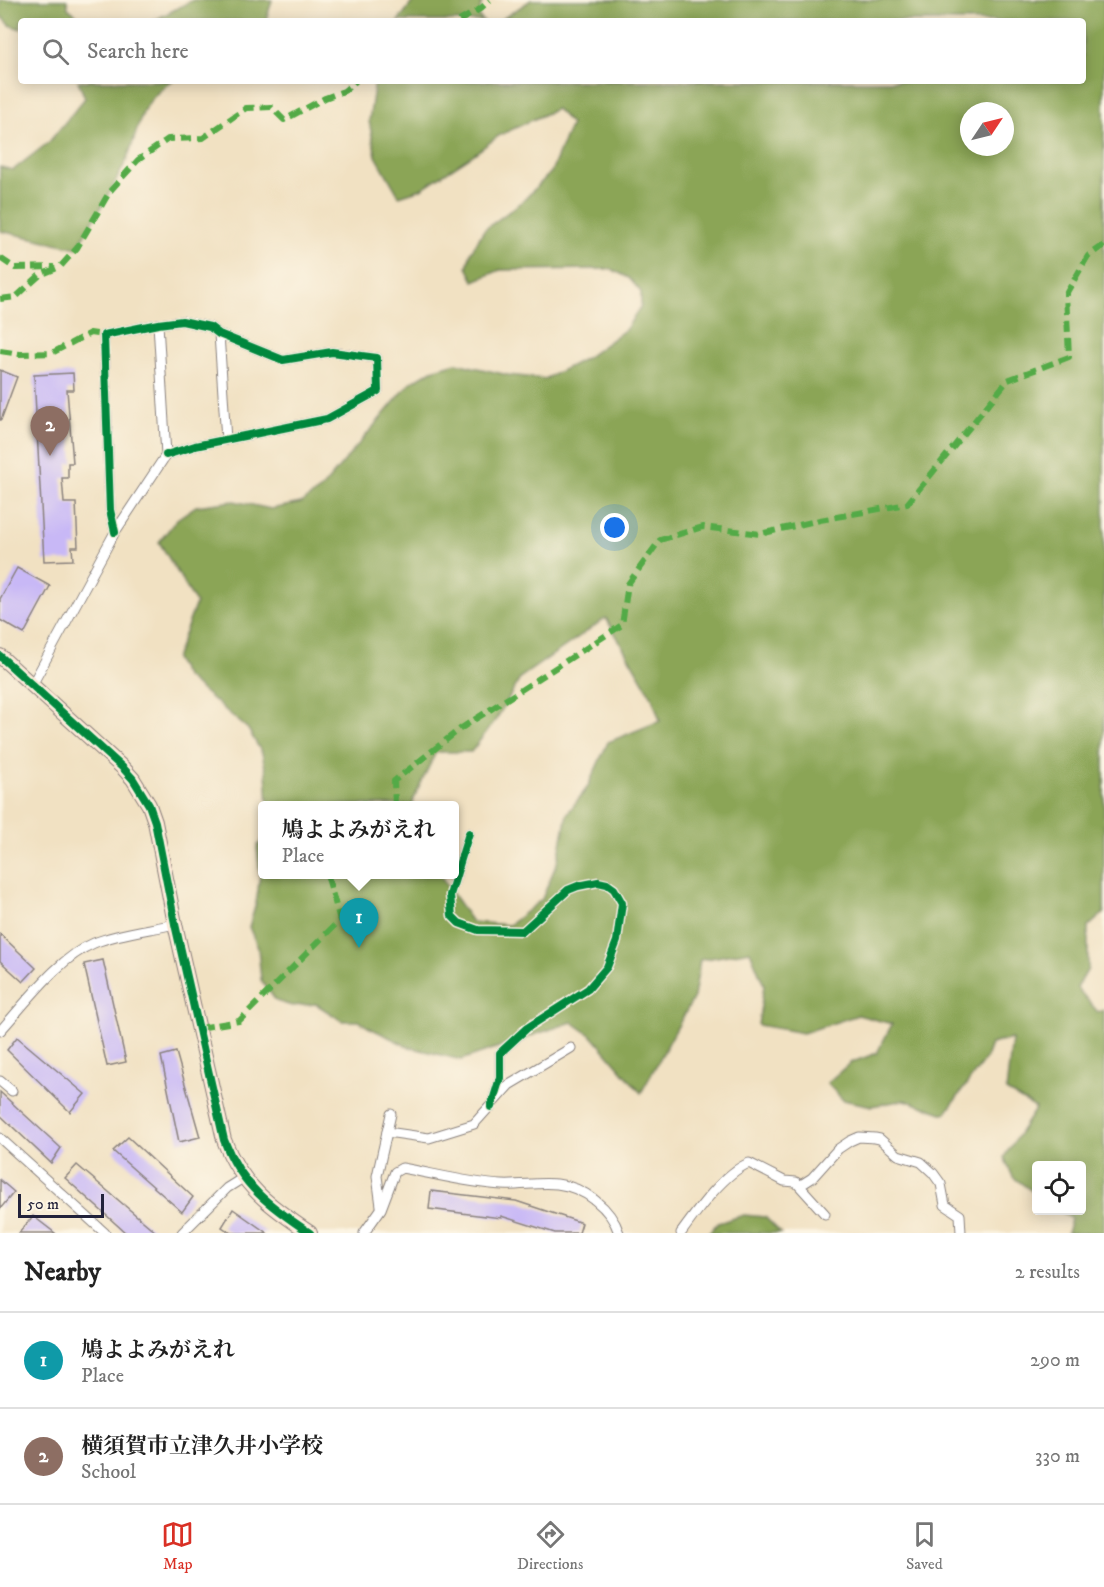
<!DOCTYPE html>
<html lang="en">
<head>
<meta charset="utf-8">
<style>
	:root { --surface:#fff; --page:#f6f6f6; --text:#222; --muted:#767676; --line:#e0e0e0; --accent:#d93025 }
	body { margin:0; font-family:"IM FELL DW Pica","Noto Serif JP",serif; background:var(--page); color:var(--text) }
	.controls { position:absolute; right:18px; bottom:18px; display:grid; overflow:hidden; border-radius:6px; box-shadow:0 3px 15px #0003 }
	.controls button { width:54px; height:54px; display:grid; place-items:center; padding:0; border:0; border-bottom:2px solid var(--line); background:var(--surface); color:var(--text); font:30px sans-serif }
	.compass { position:absolute; left:960px; top:102px; width:54px; height:54px; border-radius:50%; background:var(--surface); box-shadow:0 3px 15px #0003; rotate:55deg }
	.scale { position:absolute; left:18px; bottom:15px; width:86px; box-sizing:border-box; padding-left:6px; border:3px solid #22223b; border-top:0; font-size:16px; line-height:21px; white-space:nowrap; color:#22223b; -webkit-text-stroke:4px #fcf5e5; paint-order:stroke }
	.you { position:absolute; left:615px; top:528px; width:21px; height:21px; margin:-15px; border:4px solid #fff; border-radius:50%; background:#1a73e8; box-shadow:0 0 0 9px #1a73e833 }
	.badge { display:grid; place-items:center; width:39px; height:39px; border-radius:50%; background:var(--accent); color:#fff; font-size:20px; font-weight:700 }
	.pin { position:absolute; translate:-50% -50px; filter:drop-shadow(0 2px 3px #0008) }
	.pin::after { content:''; position:absolute; top:32px; width:21px; height:18px; background:inherit; clip-path:polygon(0 0,100% 0,50% 100%) }
	.popup { position:absolute; left:258px; top:801px; width:201px; height:78px; box-sizing:border-box; display:grid; place-content:center; border-radius:6px; background:var(--surface); filter:drop-shadow(0 2px 4px #0005); font-size:20px; white-space:nowrap; color:var(--muted) }
	.popup b { font-size:22px; color:var(--text) }
	.popup::after { content:''; position:absolute; left:50%; top:100%; margin-left:-12px; border:12px solid transparent; border-top-color:var(--surface) }
	.list { margin:0; padding:0; list-style:none }
	h2 { display:flex; justify-content:space-between; align-items:center; height:78px; margin:0; padding:0 24px; font-size:26px }
	h2 small { font-size:20px; font-weight:400; color:var(--muted) }
	.list li { display:grid; grid-template-columns:39px 1fr auto; gap:18px; align-items:center; box-sizing:border-box; height:96px; padding:0 24px; border-top:2px solid var(--line) }
	.list b { display:block; font-size:22px; white-space:nowrap }
	.list p { margin:0; font-size:20px; white-space:nowrap; color:var(--muted) }
	.list em { font-size:20px; font-style:normal; color:var(--muted) }
	.icon { flex:none; width:33px; height:33px; fill:none; stroke:currentColor; stroke-width:2; stroke-linecap:round; stroke-linejoin:round }
	.map { position:relative; flex:none; width:1104px; height:1233px; overflow:hidden }
	.search { position:absolute; background:var(--surface); box-shadow:0 3px 15px #0003; left:18px; right:18px; top:18px; height:66px; display:flex; align-items:center; gap:15px; box-sizing:border-box; padding:0 21px; border-radius:6px; color:var(--muted); font-size:22px }
	.sheet { height:270px; background:var(--surface) }
	nav { display:flex; justify-content:space-around; align-items:center; box-sizing:border-box; height:84px; border-top:2px solid var(--line); background:var(--surface); font-size:16px; color:var(--muted) }
	nav a { display:grid; justify-items:center; gap:3px }
	nav .on { color:var(--accent) }
	.map>svg:first-child { display:block }
	.forest { fill:#8ba557; stroke:#566449; stroke-width:1.5; fill-rule:evenodd }
	.building { fill:#c8b8f6 }
	.lines { fill:none; stroke-linecap:round; stroke-linejoin:round }
	.street-casing { stroke:#8a827e; stroke-width:11 }
	.secondary-casing { stroke:#8a827e; stroke-width:16 }
	.street { stroke:#fff; stroke-width:9 }
	.secondary { stroke:#fde4d1; stroke-width:14 }
	.quiet { stroke:#53aa46; stroke-width:6; stroke-dasharray:12 6; stroke-linecap:butt }
	.cycleway-casing { stroke:#fcf5e5; stroke-width:11 }
	.cycleway { stroke:#00873e; stroke-width:8 }
</style>
</head>
<body>
<div class="map">
<svg width="1104" height="1233" viewBox="0 0 1104 1233">
	<rect width="100%" height="100%" fill="#fcf5e5"/>
	<filter id="ink" filterUnits="userSpaceOnUse"><feTurbulence type="fractalNoise" baseFrequency=".0167" numOctaves="2"/><feDisplacementMap in="SourceGraphic" scale="12" xChannelSelector="R" yChannelSelector="G"/><feConvolveMatrix kernelMatrix="1 2 1 2 8 2 1 2 1" color-interpolation-filters="sRGB"/></filter>
	<filter id="wash" filterUnits="userSpaceOnUse"><feTurbulence type="fractalNoise" baseFrequency=".008" numOctaves="4" result="noise"/><feDisplacementMap in="SourceGraphic" scale="24" xChannelSelector="R" yChannelSelector="G"/><feGaussianBlur stdDeviation="1.35" result="paint"/><feColorMatrix in="noise" values="0 0 0 0 0 0 0 0 0 0 0 0 0 0 0 0 0 1.4 0 .05"/><feComposite in="paint" operator="in"/></filter>
	<g filter="url(#wash)">
		<rect width="100%" height="100%" fill="#f1e1c2"/>
		<g class="forest">
			<path d="M 0,0 L 67,0 L 68,8 L 84,21 L 21,21 L 21,29 L 9,25 L 0,15 Z"/>
			<path d="M 193,0 L 272,0 L 266,21 L 153,21 Z"/>
			<path d="M 414,0 L 482,0 L 479,17 L 483,21 L 398,21 Z"/>
			<path d="M 531,0 L 1104,0 L 1104,913 L 1088,927 L 1088,969 L 1077,988 L 1098,1012 L 1104,1010 L 1104,1233 L 1067,1233 L 1071,1219 L 1060,1211 L 1082,1210 L 1082,1166 L 1036,1166 L 1036,1194 L 1013,1177 L 1004,1157 L 1036,1108 L 1006,1091 L 1012,1039 L 991,1044 L 986,1058 L 945,1114 L 905,1100 L 872,1106 L 843,1100 L 827,1083 L 850,1063 L 877,1053 L 892,1024 L 858,1015 L 803,1033 L 758,1025 L 764,985 L 750,951 L 700,960 L 694,997 L 641,1093 L 593,1037 L 572,1022 L 461,1060 L 409,1047 L 368,1027 L 359,1021 L 342,1021 L 316,1004 L 292,1006 L 276,1001 L 261,980 L 258,948 L 249,927 L 256,903 L 260,875 L 257,847 L 263,839 L 263,874 L 440,875 L 472,922 L 509,925 L 542,899 L 558,860 L 567,814 L 587,788 L 608,742 L 660,721 L 652,697 L 606,618 L 521,677 L 497,718 L 471,752 L 436,752 L 413,800 L 413,805 L 268,805 L 266,772 L 262,753 L 248,729 L 185,676 L 175,659 L 196,603 L 159,542 L 177,519 L 196,506 L 234,501 L 271,509 L 301,503 L 320,490 L 410,383 L 432,370 L 456,363 L 508,375 L 545,379 L 586,358 L 626,329 L 641,306 L 641,292 L 629,278 L 611,269 L 500,270 L 474,281 L 467,267 L 471,252 L 484,230 L 523,201 L 551,172 L 571,124 L 556,109 L 500,135 L 473,155 L 421,189 L 399,196 L 376,156 L 369,121 L 375,81 L 1083,81 L 1083,21 L 499,21 ZM 969,111 L 1005,111 L 1005,147 L 969,147 Z"/>
			<path d="M 78,81 L 172,81 C 134,108 142,126 125,163 C 111,192 93,220 77,248 L 0,231 L 0,167 L 13,170 L 49,142 L 85,98 Z"/>
			<path d="M 744,1215 L 765,1217 L 781,1233 L 708,1233 L 718,1223 Z"/>
		</g>
		<g id="blocks">
			<g class="building">
				<path d="M 0,370 L 17,377 L 1,420 L 0,420 Z"/>
				<path d="M 73,373 L 74,390 L 67,390 L 73,463 L 68,463 L 68,478 L 62,478 L 64,503 L 76,503 L 78,547 L 72,547 L 73,560 L 44,561 L 34,375 Z"/>
				<path d="M 17,568 L 50,586 L 24,634 L 0,620 L 0,599 Z"/>
				<path d="M 0,934 L 36,968 L 23,982 L 0,961 Z"/>
				<path d="M 103,960 L 126,1062 L 107,1066 L 84,964 Z"/>
				<path d="M 17,1037 L 85,1094 L 70,1112 L 7,1050 Z"/>
				<path d="M 176,1052 L 200,1137 L 179,1142 L 161,1056 Z"/>
				<path d="M 0,1092 L 61,1148 L 51,1163 L 0,1115 Z"/>
				<path d="M 128,1137 L 193,1197 L 182,1212 L 113,1151 Z"/>
				<path d="M 77,1165 L 157,1233 L 126,1233 L 65,1178 Z"/>
				<path d="M 0,1180 L 14,1192 L 0,1209 Z"/>
				<path d="M 431,1191 L 516,1201 L 582,1223 L 579,1233 L 555,1233 L 501,1216 L 501,1218 L 429,1209 Z"/>
				<path d="M 233,1209 L 267,1233 L 231,1233 L 222,1227 Z"/>
				<path d="M 33,1216 L 55,1233 L 19,1233 Z"/>
			</g>
		</g>
	</g>
	<g filter="url(#ink)">
		<use href="#blocks" fill-opacity="0" stroke="#8a827e" stroke-width="1.5"/>
		<g class="lines">
			<defs>
				<g id="street">
					<path d="M 219,334 L 226,440"/>
					<path d="M 115,532 L 110,510 L 104,335 L 158,324 L 182,321 L 210,327 L 219,334 L 283,360 L 332,352 L 377,358 L 378,391 L 327,419 L 195,446 L 166,455"/>
					<path d="M 32,685 L 115,532 L 166,455 L 158,324"/>
					<path d="M 469,833 L 450,895 L 452,916 L 459,923 L 478,930 L 523,931 L 568,890 L 578,886 L 598,882 L 607,884 L 614,889 L 622,903 L 617,941 L 607,967 L 588,989 L 527,1028 L 500,1053 L 500,1078 L 491,1107"/>
					<path d="M 0,1031 C 26,1003 58,958 94,943 C 119,933 149,930 175,924"/>
					<path d="M 0,1081 L 12,1091"/>
					<path d="M 387,1132 L 429,1138 L 474,1124 L 509,1085 L 571,1048"/>
					<path d="M 0,1138 L 105,1233"/>
					<path d="M 801,1185 L 812,1178 L 838,1149 L 850,1141 L 859,1137 L 875,1138 L 880,1139 L 898,1155 L 921,1162 L 933,1173 L 941,1184 L 945,1205 L 960,1215 L 961,1233"/>
					<path d="M 381,1206 L 377,1176 L 391,1114"/>
					<path d="M 182,1233 L 227,1188 L 243,1178"/>
					<path d="M 364,1233 L 381,1209 L 395,1172 L 402,1168 C 435,1174 469,1183 502,1185 C 520,1186 539,1182 557,1184 C 584,1187 611,1208 619,1233"/>
					<path d="M 681,1233 C 697,1211 724,1173 749,1163 L 784,1181 L 796,1182 L 825,1214"/>
				</g>
				<path id="secondary" d="M 0,656 L 123,768 L 133,779 L 149,805 L 155,822 L 175,924 L 224,1140 C 241,1186 271,1207 310,1233"/>
			</defs>
			<use href="#street" class="street-casing"/>
			<use href="#secondary" class="secondary-casing"/>
			<use href="#street" class="street"/>
			<use href="#secondary" class="secondary"/>
			<g class="quiet">
				<path d="M 459,21 L 480,9 L 490,0"/>
				<path d="M 0,258 L 15,268 L 54,267"/>
				<path d="M 0,299 L 16,297 L 40,275 L 60,267 L 77,248 L 110,191 L 138,160 L 168,139 L 203,138 L 246,108 L 271,107 L 284,120 L 325,98 L 344,91 L 356,81"/>
				<path d="M 0,351 L 20,354 L 52,353 L 90,333 L 104,335"/>
				<path d="M 364,806 L 364,803 L 368,806"/>
				<path d="M 395,806 L 394,781 L 460,729 L 622,625 L 628,584 L 660,540 L 703,527 L 760,534 L 820,520 L 907,504 L 1008,380 L 1069,357 L 1066,294 L 1088,256 L 1104,245"/>
				<path d="M 200,1028 L 239,1021 L 340,920 L 327,874"/>
			</g>
			<defs>
				<g id="cycleway">
					<path d="M 115,532 L 110,510 L 104,335 L 158,324 L 182,321 L 210,327 L 219,334 L 283,360 L 332,352 L 377,358 L 378,391 L 327,419 L 195,446 L 166,455"/>
					<path d="M 0,656 L 123,768 L 133,779 L 149,805 L 155,822 L 175,924 L 224,1140 C 241,1186 271,1207 310,1233"/>
					<path d="M 469,833 L 450,895 L 452,916 L 459,923 L 478,930 L 523,931 L 568,890 L 578,886 L 598,882 L 607,884 L 614,889 L 622,903 L 617,941 L 607,967 L 588,989 L 527,1028 L 500,1053 L 500,1078 L 491,1107"/>
				</g>
			</defs>
			<use href="#cycleway" class="cycleway-casing"/>
			<use href="#cycleway" class="cycleway"/>
		</g>
	</g>
</svg>
<div class="controls">
<button><svg class="icon" aria-label="locate" viewBox="0 0 24 24"><circle cx="12" cy="12" r="6"/><path d="M12 2v4M12 18v4M2 12h4M18 12h4"/></svg></button>
</div>
<svg class="compass" viewBox="-18 -18 36 36"><path d="M0-13l5 13h-10z" fill="#e53935"/><path d="M0 13l5-13h-10z" fill="#767676"/></svg>
<div class="scale">50 m</div>
<div class="you"></div>
<div class="pin badge" style="left:359px;top:948px;background:#0f9aa8">1</div>
<div class="popup"><b>鳩よよみがえれ</b>Place</div>
<div class="pin badge" style="left:50px;top:456px;background:#8d6e63">2</div>
<div class="search"><svg class="icon" aria-label="search" viewBox="0 0 24 24"><circle cx="10" cy="10" r="6"/><path d="M15 15l6 6"/></svg>Search here</div>
</div>
<section class="sheet">
<h2>Nearby<small>2 results</small></h2>
<ul class="list">
<li><span class="badge" style="background:#0f9aa8">1</span><div><b>鳩よよみがえれ</b><p>Place</p></div><em>290 m</em></li>
<li><span class="badge" style="background:#8d6e63">2</span><div><b>横須賀市立津久井小学校</b><p>School</p></div><em>330 m</em></li>
</ul>
</section>
<nav>
<a class="on"><svg class="icon" aria-label="map" viewBox="0 0 24 24"><path d="M3 6l6-2 6 2 6-2v14l-6 2-6-2-6 2zM9 4v14M15 6v14"/></svg>Map</a>
<a><svg class="icon" aria-label="directions" viewBox="0 0 24 24"><path d="M12 3l9 9-9 9-9-9zM9 14v-3h6M13 9l2 2-2 2"/></svg>Directions</a>
<a><svg class="icon" aria-label="saved" viewBox="0 0 24 24"><path d="M7 4h10v16l-5-4-5 4z"/></svg>Saved</a>
</nav>
</body>
</html>
